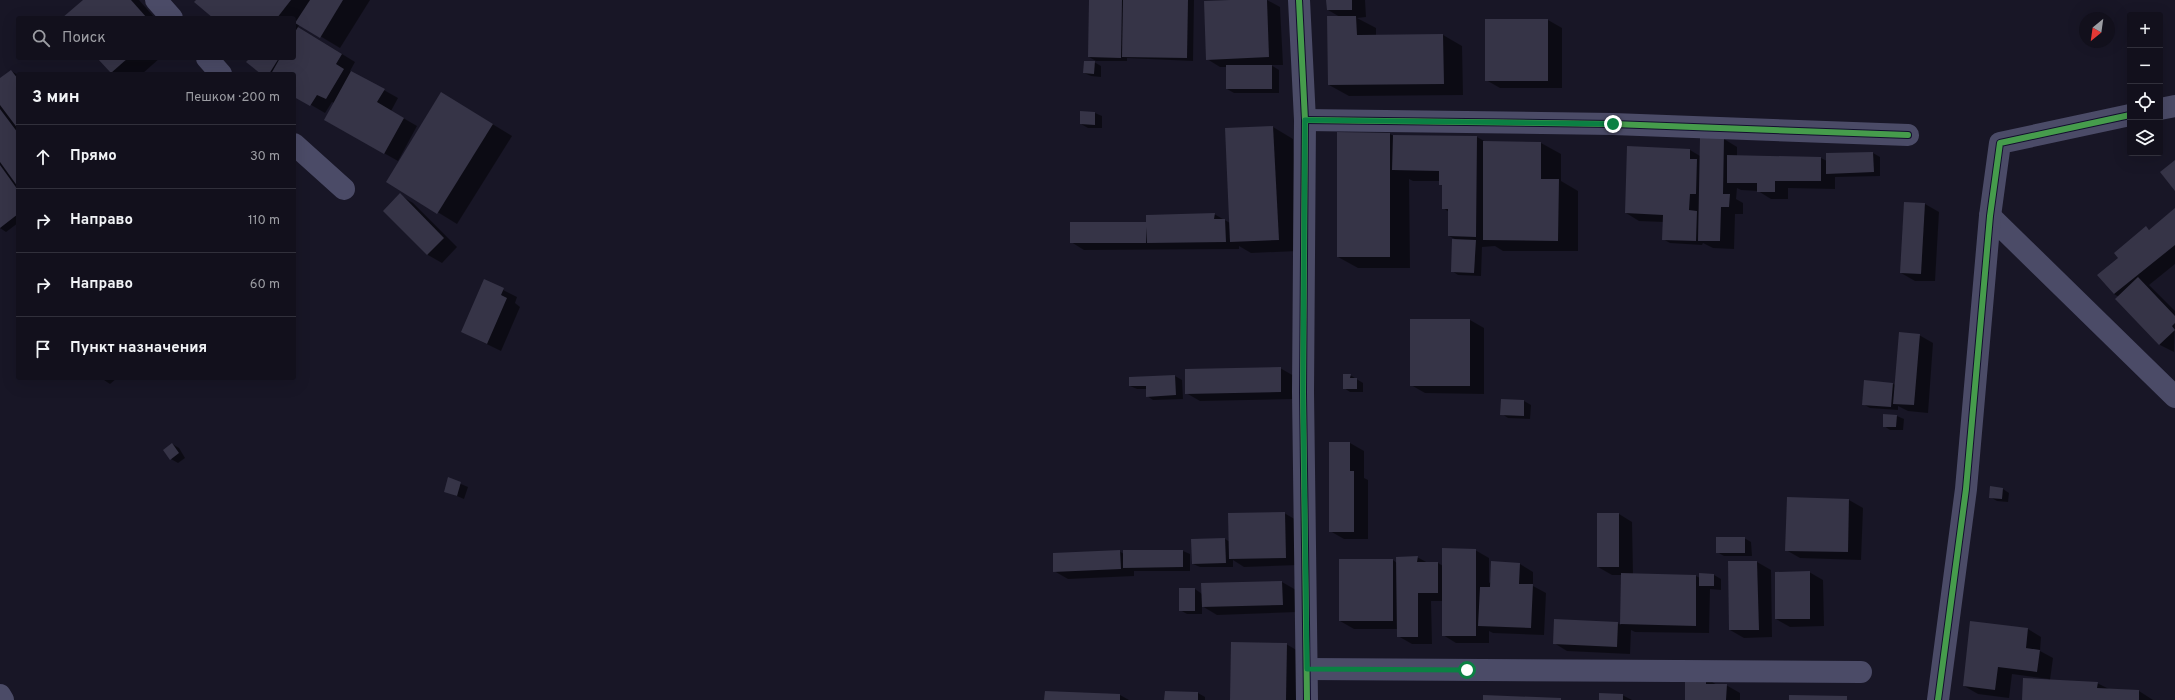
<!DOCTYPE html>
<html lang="ru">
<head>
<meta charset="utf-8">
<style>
	:root { --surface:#12101c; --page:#1f1e29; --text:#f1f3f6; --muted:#9c9da3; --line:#31303b }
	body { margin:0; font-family:Overpass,sans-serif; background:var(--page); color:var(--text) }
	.controls { position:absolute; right:12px; top:12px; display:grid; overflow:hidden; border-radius:4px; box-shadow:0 4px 16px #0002 }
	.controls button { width:36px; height:36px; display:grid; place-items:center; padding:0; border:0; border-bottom:1px solid var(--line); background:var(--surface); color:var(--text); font:20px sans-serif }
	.compass { position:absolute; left:2079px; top:12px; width:36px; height:36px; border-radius:50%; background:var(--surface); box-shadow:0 4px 16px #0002; rotate:209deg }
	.stop { position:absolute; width:12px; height:12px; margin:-9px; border:3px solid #0b8043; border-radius:50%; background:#fff }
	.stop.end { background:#0b8043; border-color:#fff; box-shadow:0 1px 4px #0008 }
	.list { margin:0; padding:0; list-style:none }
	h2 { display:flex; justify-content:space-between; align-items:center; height:52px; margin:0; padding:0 16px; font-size:17px }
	h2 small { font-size:13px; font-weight:400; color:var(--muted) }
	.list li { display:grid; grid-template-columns:26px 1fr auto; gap:12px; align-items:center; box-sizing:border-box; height:64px; padding:0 16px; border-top:1px solid var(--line) }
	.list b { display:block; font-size:15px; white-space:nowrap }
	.list em { font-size:13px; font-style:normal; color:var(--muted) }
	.icon { flex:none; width:22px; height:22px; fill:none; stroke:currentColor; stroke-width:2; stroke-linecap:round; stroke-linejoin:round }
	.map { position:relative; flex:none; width:2175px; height:700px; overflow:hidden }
	.search { position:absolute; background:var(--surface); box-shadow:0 4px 16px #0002; left:16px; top:16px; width:280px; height:44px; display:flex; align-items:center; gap:10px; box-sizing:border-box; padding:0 14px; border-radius:4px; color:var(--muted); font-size:15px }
	.panel { position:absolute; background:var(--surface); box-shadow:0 4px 16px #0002; left:16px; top:72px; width:280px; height:308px; border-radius:4px }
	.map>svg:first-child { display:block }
	.shadow { fill:#0007 }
	.building { fill:#363447 }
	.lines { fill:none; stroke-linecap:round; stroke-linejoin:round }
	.minor { stroke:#4b4b67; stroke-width:22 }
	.cycleway-casing { stroke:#120f2d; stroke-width:8 }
	.cycleway { stroke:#469c4c; stroke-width:6 }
	.route { stroke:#0b8043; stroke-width:5 }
</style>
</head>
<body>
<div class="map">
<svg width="2175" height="700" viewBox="0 0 2175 700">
	<rect width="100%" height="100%" fill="#181626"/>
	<g class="shadow">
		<path d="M 84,0 L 139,0 L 155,18 L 64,18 Z"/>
		<path d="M 197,0 L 370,0 L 340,48 L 300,24 L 298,27 L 355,62 L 350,71 L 398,98 L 391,111 L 417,126 L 398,161 L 325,120 L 334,103 L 332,102 L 325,113 L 294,95 L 294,74 L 262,74 L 251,58 L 294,58 L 294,18 L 214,18 Z"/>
		<path d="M 1090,0 L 1194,0 L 1193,61 L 1127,58 L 1127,61 L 1096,61 L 1089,57 Z"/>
		<path d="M 1254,0 L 1267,0 L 1280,7 L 1283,65 L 1271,65 L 1279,70 L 1279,93 L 1234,93 L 1227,89 L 1227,67 L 1220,67 L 1207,59 Z"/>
		<path d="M 1327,0 L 1365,0 L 1366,17 L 1357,18 L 1376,28 L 1376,36 L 1443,35 L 1462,46 L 1463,95 L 1349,96 L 1329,85 L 1340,17 L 1328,10 Z"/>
		<path d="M 1548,20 L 1562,28 L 1562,88 L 1500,88 L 1486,80 Z"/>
		<path d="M 99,58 L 160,58 L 142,74 L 114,74 Z"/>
		<path d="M 1094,62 L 1101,66 L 1101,77 L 1091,76 L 1084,73 Z"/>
		<path d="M 11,71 L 18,75 L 18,223 L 6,232 L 0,228 L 0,79 Z"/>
		<path d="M 461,105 L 512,136 L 457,224 L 387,181 Z"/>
		<path d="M 1081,112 L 1095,113 L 1102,116 L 1102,128 L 1088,128 L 1081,124 Z"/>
		<path d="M 1273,127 L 1293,139 L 1298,251 L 1251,253 L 1239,246 L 1239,249 L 1084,250 L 1071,242 L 1147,223 L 1214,214 L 1230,223 Z"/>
		<path d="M 1390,134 L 1394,136 L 1477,137 L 1486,142 L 1541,143 L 1561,154 L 1561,181 L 1578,191 L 1578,251 L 1503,251 L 1495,246 L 1482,247 L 1481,276 L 1458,275 L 1452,271 L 1457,240 L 1449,236 L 1449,212 L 1443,208 L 1443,186 L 1440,184 L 1440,181 L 1413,181 L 1409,179 L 1410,268 L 1358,268 L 1338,257 Z"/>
		<path d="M 1724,139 L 1737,147 L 1737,157 L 1821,158 L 1827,161 L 1827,154 L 1873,153 L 1880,157 L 1880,176 L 1835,177 L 1835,189 L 1788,188 L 1788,199 L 1771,199 L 1758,191 L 1741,190 L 1737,188 L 1736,199 L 1743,203 L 1743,214 L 1735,214 L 1734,249 L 1713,248 L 1703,243 L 1702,245 L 1670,243 L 1663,239 L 1664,222 L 1639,221 L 1626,213 L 1628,147 L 1690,150 L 1700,156 Z"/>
		<path d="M 400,195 L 413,203 L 457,247 L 442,263 L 428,255 L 384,211 Z"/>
		<path d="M 1925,204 L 1939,212 L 1935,281 L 1915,281 L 1901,273 Z"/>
		<path d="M 2175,209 L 2175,264 L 2149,285 L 2175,311 L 2174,352 L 2160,345 L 2116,300 L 2119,297 L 2114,294 L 2119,258 L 2146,228 L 2150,230 Z"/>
		<path d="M 485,281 L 517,297 L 515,303 L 520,307 L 501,351 L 462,332 Z"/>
		<path d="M 1411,320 L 1470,320 L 1484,328 L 1484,394 L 1425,393 L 1411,385 Z"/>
		<path d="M 1919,335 L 1933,343 L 1928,413 L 1908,411 L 1898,406 L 1898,410 L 1870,408 L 1863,404 L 1892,383 L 1895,385 Z"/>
		<path d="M 1280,368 L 1294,376 L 1295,399 L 1200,401 L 1186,393 Z"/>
		<path d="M 1350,375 L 1363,383 L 1363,392 L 1350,392 L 1344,388 Z"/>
		<path d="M 1175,376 L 1182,380 L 1183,399 L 1153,400 L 1147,396 L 1147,389 L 1137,389 L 1130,386 L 1130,378 Z"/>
		<path d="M 101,378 L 117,378 L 110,384 Z"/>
		<path d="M 1524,401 L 1531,405 L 1530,419 L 1508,418 L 1502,414 Z"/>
		<path d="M 1897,416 L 1904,419 L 1903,430 L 1890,430 L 1884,426 Z"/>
		<path d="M 1350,443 L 1364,451 L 1364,478 L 1368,480 L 1368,539 L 1344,539 L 1330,531 Z"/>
		<path d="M 172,444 L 179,448 L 185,458 L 178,463 L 171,459 L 164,450 Z"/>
		<path d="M 449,479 L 468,487 L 464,499 L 445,491 Z"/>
		<path d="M 2003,489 L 2009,493 L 2008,502 L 1997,501 L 1990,497 Z"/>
		<path d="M 1788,498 L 1849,500 L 1863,508 L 1861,560 L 1800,558 L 1786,550 Z"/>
		<path d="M 1284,513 L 1298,521 L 1299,565 L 1244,567 L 1233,560 L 1233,567 L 1200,567 L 1193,564 L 1225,539 L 1230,542 Z"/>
		<path d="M 1619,514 L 1632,522 L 1633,575 L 1696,576 L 1700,578 L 1714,575 L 1721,579 L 1721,590 L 1710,589 L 1709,633 L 1635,632 L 1631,630 L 1630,654 L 1567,651 L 1554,643 L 1617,623 L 1621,625 L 1622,575 L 1612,575 L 1598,567 Z"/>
		<path d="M 1744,538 L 1751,542 L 1752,556 L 1724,556 L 1717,552 Z"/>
		<path d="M 1475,550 L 1489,558 L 1489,583 L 1520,564 L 1533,572 L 1533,586 L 1546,593 L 1544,635 L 1493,633 L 1489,631 L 1489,643 L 1456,643 L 1443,635 L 1443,601 L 1431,601 L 1432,644 L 1412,644 L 1398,636 L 1398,629 L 1354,629 L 1340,621 L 1340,560 L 1393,560 L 1397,563 L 1417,557 L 1428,563 L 1438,563 L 1443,566 Z"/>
		<path d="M 1119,551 L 1124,554 L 1183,551 L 1190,554 L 1190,571 L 1134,571 L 1134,576 L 1068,579 L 1054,571 Z"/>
		<path d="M 1729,562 L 1757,562 L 1771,570 L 1772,637 L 1744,638 L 1730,630 Z"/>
		<path d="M 1809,572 L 1823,580 L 1824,626 L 1790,627 L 1776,619 Z"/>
		<path d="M 1282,582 L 1296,590 L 1297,612 L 1217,615 L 1202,606 L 1202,614 L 1187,614 L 1180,610 L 1195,589 L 1202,594 L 1202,584 Z"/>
		<path d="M 2028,629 L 2041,637 L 2040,651 L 2053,658 L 2050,680 L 2097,683 L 2109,689 L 2139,691 L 2153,700 L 2023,700 L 2049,679 L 2012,674 L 2009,698 L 1978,694 L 1964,686 Z"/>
		<path d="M 1286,644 L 1300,652 L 1300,700 L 1231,700 Z"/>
		<path d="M 1706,678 L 1717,685 L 1726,685 L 1740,693 L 1740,700 L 1686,700 Z"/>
		<path d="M 1198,693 L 1205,697 L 1205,700 L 1165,700 Z"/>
		<path d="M 1120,695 L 1129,700 L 1045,700 Z"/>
		<path d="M 1622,695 L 1632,700 L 1600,700 Z"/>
	</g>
	<g class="building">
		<path d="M 83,0 L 131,0 L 147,18 L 62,18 Z"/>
		<path d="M 196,0 L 291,0 L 277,18 L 213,18 L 194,2 Z"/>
		<path d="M 310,0 L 343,0 L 320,38 L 295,23 Z"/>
		<path d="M 1089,0 L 1122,0 L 1121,58 L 1088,57 Z"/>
		<path d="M 1123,0 L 1188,0 L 1187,58 L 1122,57 Z"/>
		<path d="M 1230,0 L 1267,0 L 1269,57 L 1206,60 L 1204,1 Z"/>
		<path d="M 1326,0 L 1352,0 L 1352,10 L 1327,10 Z"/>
		<path d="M 1327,16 L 1356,16 L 1357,35 L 1443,34 L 1444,84 L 1328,85 Z"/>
		<rect x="1485" y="19" width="63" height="62"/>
		<path d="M 298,27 L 342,54 L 336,64 L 344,69 L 326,99 L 317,95 L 310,106 L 294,97 L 294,74 L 271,74 L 280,58 L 294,58 L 294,28 L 295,32 Z"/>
		<path d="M 97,58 L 128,58 L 111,73 Z"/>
		<path d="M 250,58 L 279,58 L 269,74 L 261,74 L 246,62 Z"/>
		<path d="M 1084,61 L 1095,61 L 1094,74 L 1083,73 Z"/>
		<rect x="1226" y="65" width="46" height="24"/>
		<path d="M 11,70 L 18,79 L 18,129 L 0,105 L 0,78 Z"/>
		<path d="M 351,71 L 385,89 L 377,102 L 404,118 L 384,154 L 324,120 Z"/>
		<path d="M 441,92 L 493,124 L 437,214 L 386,182 Z"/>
		<path d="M 0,109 L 18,133 L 18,187 L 0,162 Z"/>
		<path d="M 1080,111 L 1095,112 L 1095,125 L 1080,124 Z"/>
		<path d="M 1273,126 L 1279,240 L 1230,242 L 1225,128 Z"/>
		<path d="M 1337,132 L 1390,133 L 1390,257 L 1337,257 Z"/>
		<path d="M 1393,135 L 1477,136 L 1476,237 L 1448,236 L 1448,209 L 1442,209 L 1442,185 L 1439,185 L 1439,171 L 1392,170 Z"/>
		<path d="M 1700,137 L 1724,138 L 1723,194 L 1730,194 L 1729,207 L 1721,207 L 1720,241 L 1698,241 Z"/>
		<path d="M 1483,141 L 1541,142 L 1541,179 L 1559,179 L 1558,241 L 1483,240 Z"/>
		<path d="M 1627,146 L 1690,149 L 1690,159 L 1697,159 L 1696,194 L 1690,194 L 1689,210 L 1697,211 L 1696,241 L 1662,240 L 1663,215 L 1625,213 Z"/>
		<path d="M 1873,152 L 1874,172 L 1826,174 L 1826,153 Z"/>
		<path d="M 1727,155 L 1821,157 L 1821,181 L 1775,181 L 1775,192 L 1757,192 L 1757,183 L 1727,183 Z"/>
		<path d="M 2175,160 L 2175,191 L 2160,172 Z"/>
		<path d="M 0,165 L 18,190 L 18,214 L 0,228 Z"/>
		<path d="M 400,193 L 444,238 L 427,255 L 383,211 Z"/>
		<path d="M 1904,202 L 1925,203 L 1921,274 L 1900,273 Z"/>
		<path d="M 2175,208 L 2175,245 L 2114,294 L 2097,275 L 2118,258 L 2114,253 L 2146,226 L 2149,230 Z"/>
		<path d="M 1215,213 L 1214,219 L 1225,219 L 1226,242 L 1147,243 L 1146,227 L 1146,243 L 1070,243 L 1070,222 L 1146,222 L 1146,215 Z"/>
		<path d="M 1452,239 L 1476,240 L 1474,273 L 1451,272 Z"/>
		<path d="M 2138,277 L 2175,316 L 2175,323 L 2172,326 L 2175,330 L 2159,345 L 2115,299 Z"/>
		<path d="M 484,279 L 504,288 L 501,295 L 507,298 L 487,344 L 461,332 Z"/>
		<rect x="1410" y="319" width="60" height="67"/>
		<path d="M 1899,332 L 1920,334 L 1914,405 L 1893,404 Z"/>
		<path d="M 1281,367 L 1281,392 L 1185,394 L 1185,369 Z"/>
		<path d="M 1343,374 L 1351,374 L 1350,378 L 1357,378 L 1357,389 L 1343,389 Z"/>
		<path d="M 1175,375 L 1176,395 L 1146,397 L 1146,386 L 1129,386 L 1129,377 Z"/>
		<path d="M 1864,380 L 1893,383 L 1891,407 L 1862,405 Z"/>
		<path d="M 1501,399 L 1524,400 L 1524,416 L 1500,415 Z"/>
		<path d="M 1883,414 L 1897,415 L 1896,427 L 1883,427 Z"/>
		<path d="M 1329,442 L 1350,442 L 1350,471 L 1354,471 L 1354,532 L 1329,532 Z"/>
		<path d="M 172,443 L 179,453 L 170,460 L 163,450 Z"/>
		<path d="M 448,477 L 461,482 L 457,496 L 444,492 Z"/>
		<path d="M 1990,486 L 2003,488 L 2002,499 L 1989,498 Z"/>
		<path d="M 1787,497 L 1849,499 L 1848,552 L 1785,551 Z"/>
		<path d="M 1285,512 L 1286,558 L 1229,559 L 1228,513 Z"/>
		<rect x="1597" y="513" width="22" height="54"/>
		<rect x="1716" y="537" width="29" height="16"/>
		<path d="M 1225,538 L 1226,563 L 1192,564 L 1191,539 Z"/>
		<path d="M 1442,548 L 1476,549 L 1476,636 L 1442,636 Z"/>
		<path d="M 1120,550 L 1121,569 L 1053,572 L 1053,553 Z"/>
		<path d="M 1123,550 L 1183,550 L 1183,567 L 1123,568 Z"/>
		<path d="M 1418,556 L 1417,562 L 1438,562 L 1438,593 L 1418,593 L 1418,637 L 1397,637 L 1396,557 Z"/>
		<rect x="1339" y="559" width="54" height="62"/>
		<path d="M 1491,561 L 1520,563 L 1519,584 L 1533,584 L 1531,628 L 1478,626 L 1480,587 L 1490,587 Z"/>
		<path d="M 1728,561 L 1757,561 L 1759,630 L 1729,630 Z"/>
		<path d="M 1810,571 L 1810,619 L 1775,619 L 1775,572 Z"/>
		<path d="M 1621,573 L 1696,575 L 1696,626 L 1620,624 Z"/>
		<path d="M 1699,573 L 1714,574 L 1714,586 L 1699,586 Z"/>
		<path d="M 1282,581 L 1283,605 L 1202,607 L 1201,583 Z"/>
		<rect x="1179" y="588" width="16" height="23"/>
		<path d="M 1554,619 L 1618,622 L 1617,647 L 1553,644 Z"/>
		<path d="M 1970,621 L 2028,628 L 2026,648 L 2040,650 L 2037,672 L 1998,667 L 1995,690 L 1963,686 Z"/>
		<path d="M 1231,642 L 1287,643 L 1286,700 L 1230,700 Z"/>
		<path d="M 1685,677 L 1706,677 L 1706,684 L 1727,684 L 1726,700 L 1685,700 Z"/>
		<path d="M 2023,678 L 2098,682 L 2097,688 L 2139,690 L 2139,700 L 2022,700 Z"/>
		<path d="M 1045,691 L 1120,694 L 1120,700 L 1044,700 Z"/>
		<path d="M 1165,691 L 1198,692 L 1198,700 L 1164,700 Z"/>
		<path d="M 1599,693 L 1623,694 L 1623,700 L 1599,700 Z"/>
		<path d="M 1483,695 L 1561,698 L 1561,700 L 1483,700 Z"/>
		<path d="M 1789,695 L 1847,696 L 1847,700 L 1789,700 Z"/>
	</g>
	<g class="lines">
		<g class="minor">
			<path d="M 156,0 L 172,18"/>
			<path d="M 1299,0 L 1305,120 L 1303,392 L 1307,700"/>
			<path d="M 207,58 L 221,74"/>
			<path d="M 2160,109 L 2175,106"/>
			<path d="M 1305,120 L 1613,124 L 1908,135"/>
			<path d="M 294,144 L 344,189"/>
			<path d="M 1990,216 L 2175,397"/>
			<path d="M 1307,669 L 1861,672"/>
			<path d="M 0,695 L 3,700"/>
			<path d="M 1938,700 L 1966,489 L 1990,216 L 2000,143 L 2130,115"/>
		</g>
		<defs>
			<g id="cycleway">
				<path d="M 1299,0 L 1305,120 L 1303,392 L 1307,700"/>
				<path d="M 1305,120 L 1613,124 L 1908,135"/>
				<path d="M 1938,700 L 1966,489 L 1990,216 L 2000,143 L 2130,115"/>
			</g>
		</defs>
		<use href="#cycleway" class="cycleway-casing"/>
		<use href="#cycleway" class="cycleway"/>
	</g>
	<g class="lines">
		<path class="route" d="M 1467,670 L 1307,669 L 1303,392 L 1305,120 L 1613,124"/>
	</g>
</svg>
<div class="controls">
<button>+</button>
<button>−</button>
<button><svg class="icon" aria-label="locate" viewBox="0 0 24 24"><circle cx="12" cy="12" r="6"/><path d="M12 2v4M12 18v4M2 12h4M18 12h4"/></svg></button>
<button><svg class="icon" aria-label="layers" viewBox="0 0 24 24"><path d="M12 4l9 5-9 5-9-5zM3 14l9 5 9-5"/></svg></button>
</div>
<svg class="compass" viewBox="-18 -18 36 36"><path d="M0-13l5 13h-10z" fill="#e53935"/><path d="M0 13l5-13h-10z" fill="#9c9da3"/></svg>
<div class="stop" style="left:1467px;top:670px"></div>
<div class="stop end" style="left:1613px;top:124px"></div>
<div class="search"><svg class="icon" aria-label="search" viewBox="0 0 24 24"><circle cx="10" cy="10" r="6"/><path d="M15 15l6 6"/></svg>Поиск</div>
<section class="panel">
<h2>3 мин<small>Пешком · 200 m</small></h2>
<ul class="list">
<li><svg class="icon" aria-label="ahead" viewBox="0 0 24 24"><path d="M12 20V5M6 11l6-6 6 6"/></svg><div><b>Прямо</b></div><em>30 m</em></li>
<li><svg class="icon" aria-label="right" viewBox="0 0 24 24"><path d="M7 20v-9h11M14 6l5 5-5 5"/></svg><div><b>Направо</b></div><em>110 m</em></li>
<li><svg class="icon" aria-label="right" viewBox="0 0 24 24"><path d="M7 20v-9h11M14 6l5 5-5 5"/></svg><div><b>Направо</b></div><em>60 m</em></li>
<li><svg class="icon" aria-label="arrive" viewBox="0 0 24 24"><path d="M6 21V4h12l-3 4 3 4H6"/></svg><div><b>Пункт назначения</b></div></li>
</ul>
</section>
</div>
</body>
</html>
